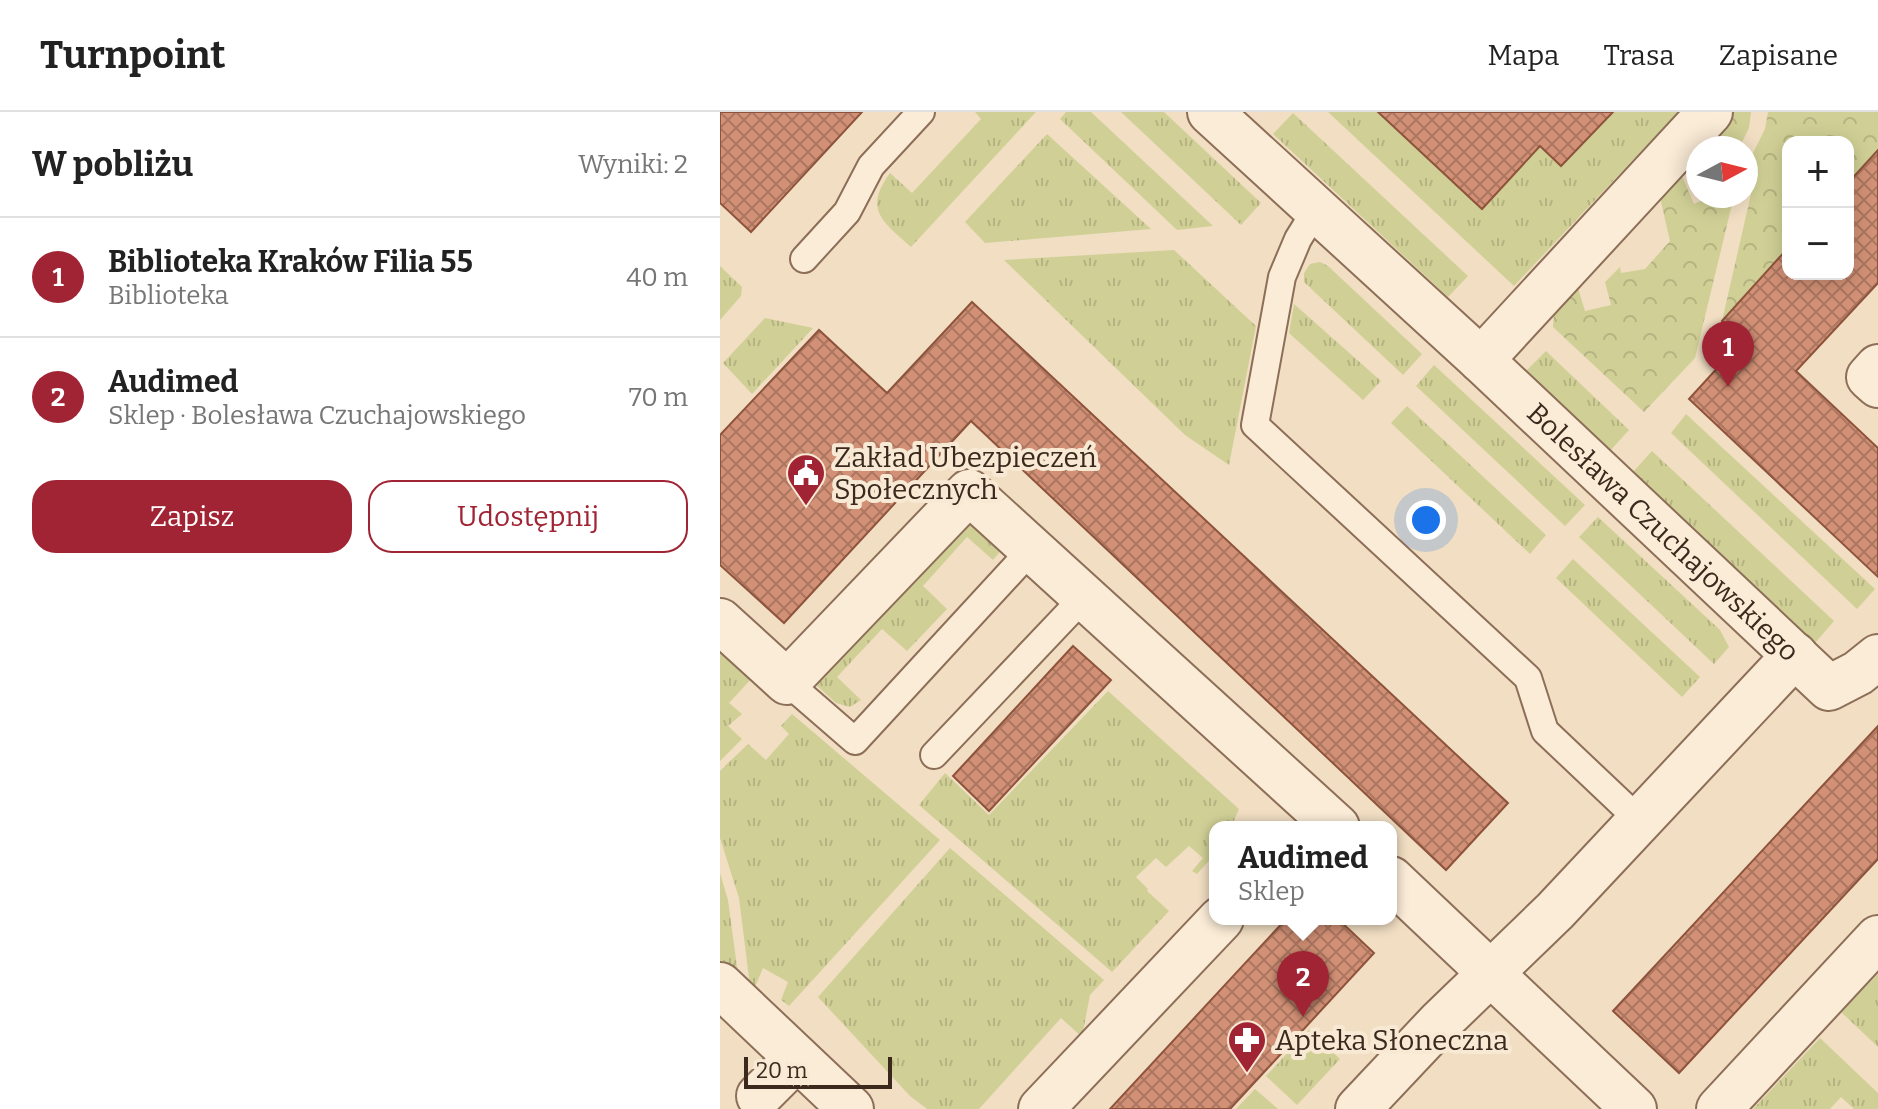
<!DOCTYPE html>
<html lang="pl">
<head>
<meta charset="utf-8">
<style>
	:root { --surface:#fff; --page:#f2f2f2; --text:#222; --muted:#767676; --line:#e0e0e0; --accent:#a12434 }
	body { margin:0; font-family:Bitter,serif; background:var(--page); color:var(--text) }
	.controls { position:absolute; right:24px; top:24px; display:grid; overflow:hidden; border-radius:16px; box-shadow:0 4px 20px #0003 }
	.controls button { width:72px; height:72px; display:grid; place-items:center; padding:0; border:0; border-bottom:2px solid var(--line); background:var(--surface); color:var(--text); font:40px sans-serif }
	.compass { position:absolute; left:966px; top:24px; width:72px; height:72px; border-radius:50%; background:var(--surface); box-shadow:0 4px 20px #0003; rotate:83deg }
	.scale { position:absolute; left:24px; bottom:20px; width:148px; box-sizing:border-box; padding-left:8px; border:4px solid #3c291d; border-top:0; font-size:22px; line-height:28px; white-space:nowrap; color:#3c291d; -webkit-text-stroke:6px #f8e9d4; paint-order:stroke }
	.you { position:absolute; left:706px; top:408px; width:28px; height:28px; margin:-20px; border:6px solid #fff; border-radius:50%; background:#1a73e8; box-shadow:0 0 0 12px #1a73e833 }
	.badge { display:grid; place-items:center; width:52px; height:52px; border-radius:50%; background:var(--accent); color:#fff; font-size:26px; font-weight:700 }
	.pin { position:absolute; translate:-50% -66px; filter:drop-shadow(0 2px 4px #0008) }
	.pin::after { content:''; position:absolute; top:42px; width:28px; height:24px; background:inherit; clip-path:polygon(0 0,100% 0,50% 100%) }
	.popup { position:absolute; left:489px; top:709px; width:188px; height:104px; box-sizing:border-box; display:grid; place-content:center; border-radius:16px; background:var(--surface); filter:drop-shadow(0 2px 6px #0005); font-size:26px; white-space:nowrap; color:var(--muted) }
	.popup b { font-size:30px; color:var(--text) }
	.popup::after { content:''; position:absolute; left:50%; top:100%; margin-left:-16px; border:16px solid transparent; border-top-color:var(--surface) }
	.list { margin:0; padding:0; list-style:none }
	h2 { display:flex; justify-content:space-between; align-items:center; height:104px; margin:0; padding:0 32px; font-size:34px }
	h2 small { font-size:26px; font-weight:400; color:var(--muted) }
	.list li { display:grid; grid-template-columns:52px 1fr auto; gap:24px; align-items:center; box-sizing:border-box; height:120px; padding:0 32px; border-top:2px solid var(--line) }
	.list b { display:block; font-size:30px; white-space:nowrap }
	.list p { margin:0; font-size:26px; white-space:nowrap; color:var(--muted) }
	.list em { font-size:26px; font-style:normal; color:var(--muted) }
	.actions { display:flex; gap:16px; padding:24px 32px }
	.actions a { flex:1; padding:18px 0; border:2px solid var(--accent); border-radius:24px; text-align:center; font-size:28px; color:var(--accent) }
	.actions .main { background:var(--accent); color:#fff }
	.map { position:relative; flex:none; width:1158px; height:997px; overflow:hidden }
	header { display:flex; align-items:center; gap:48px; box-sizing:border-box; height:112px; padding:0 40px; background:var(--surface); border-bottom:2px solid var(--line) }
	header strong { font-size:38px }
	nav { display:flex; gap:44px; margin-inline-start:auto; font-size:28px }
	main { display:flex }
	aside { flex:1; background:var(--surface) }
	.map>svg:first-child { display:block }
	.grass { fill:url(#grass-tufts) }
	.forest { fill:url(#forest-crowns) }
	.building { fill:url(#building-cross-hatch); stroke:#8e533c; stroke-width:2 }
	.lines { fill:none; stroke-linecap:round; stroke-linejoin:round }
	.service-casing { stroke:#8d6e58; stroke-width:30 }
	.minor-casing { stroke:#8d6e58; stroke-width:48 }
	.service { stroke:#fbecd7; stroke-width:26 }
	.minor { stroke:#fbecd7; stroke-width:44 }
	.labels { text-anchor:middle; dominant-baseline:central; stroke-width:8; stroke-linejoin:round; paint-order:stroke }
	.poi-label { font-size:28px; fill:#3c291d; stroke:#f8e9d4; text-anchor:start }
	.street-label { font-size:28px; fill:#3c291d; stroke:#f8e9d4 }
</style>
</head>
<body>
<header>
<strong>Turnpoint</strong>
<nav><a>Mapa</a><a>Trasa</a><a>Zapisane</a></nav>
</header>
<main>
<aside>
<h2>W pobliżu<small>Wyniki: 2</small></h2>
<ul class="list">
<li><span class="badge">1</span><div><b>Biblioteka Kraków Filia 55</b><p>Biblioteka</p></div><em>40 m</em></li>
<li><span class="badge">2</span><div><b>Audimed</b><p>Sklep · Bolesława Czuchajowskiego</p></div><em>70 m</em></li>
</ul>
<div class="actions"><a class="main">Zapisz</a><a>Udostępnij</a></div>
</aside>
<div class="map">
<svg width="1158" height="997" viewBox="0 0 1158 997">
	<defs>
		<pattern id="grass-tufts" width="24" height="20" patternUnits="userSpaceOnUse" patternTransform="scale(2)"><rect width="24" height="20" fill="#d0d096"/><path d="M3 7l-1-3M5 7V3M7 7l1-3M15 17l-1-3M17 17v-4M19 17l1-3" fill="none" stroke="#b4b381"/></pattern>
		<pattern id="forest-crowns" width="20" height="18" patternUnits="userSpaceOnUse" patternTransform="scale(2)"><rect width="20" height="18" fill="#d0d096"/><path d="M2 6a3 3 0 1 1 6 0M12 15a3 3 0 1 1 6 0" fill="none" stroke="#b4b381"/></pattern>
		<pattern id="building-cross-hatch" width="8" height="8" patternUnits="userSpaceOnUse" patternTransform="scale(2)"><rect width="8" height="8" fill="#d29176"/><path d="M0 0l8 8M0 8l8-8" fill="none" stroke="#ac7660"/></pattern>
	</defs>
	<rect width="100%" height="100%" fill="#f1dec3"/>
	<g class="grass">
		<path d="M 255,0 L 316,0 L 191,135 C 163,110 143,98 170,61 L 192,81 L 261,7 Z"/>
		<path d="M 346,0 L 371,0 L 493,114 L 457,118 L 340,7 Z"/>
		<path d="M 401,0 L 444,0 L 541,91 L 521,113 Z"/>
		<path d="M 608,0 L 658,0 L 762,97 L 820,34 L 893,0 L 958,0 L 794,174 Z"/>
		<path d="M 573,1 L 748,164 L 728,185 L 553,22 Z"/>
		<path d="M 327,22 L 431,117 L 265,131 L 245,110 Z"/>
		<path d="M 454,138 L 536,214 L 509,353 L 465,323 L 284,148 Z"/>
		<path d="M 600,150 L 608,154 L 702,242 L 683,263 L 584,170 L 584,161 L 590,152 Z"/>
		<path d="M 0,154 L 22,175 L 21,184 L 0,208 Z"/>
		<path d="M 574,192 L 661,269 L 643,288 L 569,221 Z"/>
		<path d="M 45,206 L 93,216 L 32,282 L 3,251 Z"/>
		<path d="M 826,239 L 909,318 L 890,339 L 806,259 Z"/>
		<path d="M 714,253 L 865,393 L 845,414 L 696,274 Z"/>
		<path d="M 687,294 L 826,423 L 810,442 L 671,311 Z"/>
		<path d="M 966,302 L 1155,477 L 1137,497 L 951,321 Z"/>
		<path d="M 932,339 L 1114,509 L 1095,531 L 912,361 Z"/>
		<path d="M 878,405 L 1000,518 L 1009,535 L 994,552 L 859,425 Z"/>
		<path d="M 247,414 L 253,414 L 288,430 L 273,448 L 247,425 L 203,474 L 227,497 L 187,539 L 162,517 L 117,565 L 141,588 L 130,595 L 116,591 L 93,570 Z"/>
		<path d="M 853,447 L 980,565 L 962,585 L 836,466 Z"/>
		<path d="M 0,534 L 33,565 L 9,591 L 22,602 L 8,614 L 22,627 L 0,649 Z"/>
		<path d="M 388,579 L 519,697 L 511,715 L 495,715 L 495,742 L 477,762 L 472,759 L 483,746 L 469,734 L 446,755 L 436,746 L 416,765 L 428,777 L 427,779 L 449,799 L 392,860 L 199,693 L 225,661 L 269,703 Z"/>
		<path d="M 72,602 L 220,728 L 69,894 L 61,888 L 68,870 L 43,856 L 35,875 L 30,874 L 19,786 L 0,726 L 0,659 L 28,632 L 46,648 L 69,622 L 61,614 Z"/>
		<path d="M 230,736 L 384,868 L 370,883 L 362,925 L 341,906 L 259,997 L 207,997 L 190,984 L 98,885 Z"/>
		<path d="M 0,761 L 8,788 L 19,870 L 0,858 Z"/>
		<path d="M 1158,862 L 1158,935 L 1121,900 Z"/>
		<path d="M 589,918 L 620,947 L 577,993 L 546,964 Z"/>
		<path d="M 1100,926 L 1158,981 L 1158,997 L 1134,997 L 1121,985 L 1110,997 L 1033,997 Z"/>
		<path d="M 535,977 L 558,997 L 516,997 Z"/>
	</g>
	<g class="forest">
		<path d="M 1013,0 L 1031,0 L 1029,16 L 1019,36 L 979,36 Z"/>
		<path d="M 1048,0 L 1158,0 L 1158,38 L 1128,71 L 1128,30 L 1068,30 L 1068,136 L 1002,209 L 1031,82 L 1033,41 L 1045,17 Z"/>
		<path d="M 959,57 L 974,92 L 991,84 L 1014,84 L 975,246 L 924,300 L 833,215 L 834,201 L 858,176 L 865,199 L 891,193 L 885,170 L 900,155 L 901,161 L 925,157 L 950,129 L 939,81 Z"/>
	</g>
	<g class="building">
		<path d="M 0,0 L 142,0 L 31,120 L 0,91 Z"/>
		<path d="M 658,0 L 893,0 L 841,54 L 820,34 L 762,97 Z"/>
		<path d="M 1158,38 L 1158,171 L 1076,259 L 1158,336 L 1158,465 L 969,287 L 1023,228 L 1002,209 L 1068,136 L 1068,162 L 1128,162 L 1128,71 Z"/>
		<path d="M 252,190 L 788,691 L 726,758 L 251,309 L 64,511 L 0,453 L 0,323 L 99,218 L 167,281 Z"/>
		<path d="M 353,534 L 391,568 L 269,699 L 233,664 Z"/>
		<path d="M 1158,614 L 1158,747 L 959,961 L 893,899 Z"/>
		<path d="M 566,807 L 618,807 L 654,841 L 510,997 L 390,997 Z"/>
	</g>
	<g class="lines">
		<defs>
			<g id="service">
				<path d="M 596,98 L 578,127 L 562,165 L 535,313 L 808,566 L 825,619 L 919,708"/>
				<path d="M 84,147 L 127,100 L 151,54 L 201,0"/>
				<path d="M 67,570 L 135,629 L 311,438"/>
				<path d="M 214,643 L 364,485"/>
			</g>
			<g id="minor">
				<path id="s1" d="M 490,0 L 761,248 L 1109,576 L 1138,561 L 1158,545"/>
				<path d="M 761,248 L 990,0"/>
				<path d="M 1158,255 L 1149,265 L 1158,273"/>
				<path d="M 0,509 L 67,570 L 249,380 L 617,715"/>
				<path d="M 671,767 L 914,997"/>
				<path d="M 0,873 L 131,997"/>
				<path d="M 39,984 L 76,947"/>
				<path d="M 321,997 L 501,807"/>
				<path d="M 638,997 L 720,910 L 835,799 L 1075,543"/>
				<path d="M 999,997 L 1158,826"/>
			</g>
		</defs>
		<use href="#service" class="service-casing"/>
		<use href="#minor" class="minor-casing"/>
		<use href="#service" class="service"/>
		<use href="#minor" class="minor"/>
	</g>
	<defs>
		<symbol id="civic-pin" viewBox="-11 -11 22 30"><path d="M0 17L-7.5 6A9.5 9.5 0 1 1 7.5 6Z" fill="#a12434" stroke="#f8e9d4"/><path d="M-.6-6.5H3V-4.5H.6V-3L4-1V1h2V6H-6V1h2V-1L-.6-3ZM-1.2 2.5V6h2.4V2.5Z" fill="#fff"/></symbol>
		<symbol id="pharmacy-pin" viewBox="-11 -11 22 30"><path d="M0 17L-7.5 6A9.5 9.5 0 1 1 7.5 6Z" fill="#a12434" stroke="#f8e9d4"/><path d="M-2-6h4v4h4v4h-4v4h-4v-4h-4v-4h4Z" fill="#fff"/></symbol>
	</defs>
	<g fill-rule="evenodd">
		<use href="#civic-pin" x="64" y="339" width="44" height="60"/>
		<use href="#pharmacy-pin" x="505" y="906" width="44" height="60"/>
	</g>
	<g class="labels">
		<g class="poi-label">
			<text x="114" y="345">Zakład Ubezpieczeń<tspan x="114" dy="32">Społecznych</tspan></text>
			<text x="555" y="928">Apteka Słoneczna</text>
		</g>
		<g class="street-label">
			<text stroke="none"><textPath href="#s1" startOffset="618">Bolesława Czuchajowskiego</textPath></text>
		</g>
	</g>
</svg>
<div class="controls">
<button>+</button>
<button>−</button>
</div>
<svg class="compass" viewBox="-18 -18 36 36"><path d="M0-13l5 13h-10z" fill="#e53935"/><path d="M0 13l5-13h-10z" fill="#767676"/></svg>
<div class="scale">20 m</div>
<div class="you"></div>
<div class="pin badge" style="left:1008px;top:275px">1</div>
<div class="pin badge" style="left:583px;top:905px">2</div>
<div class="popup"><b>Audimed</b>Sklep</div>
</div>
</main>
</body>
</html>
